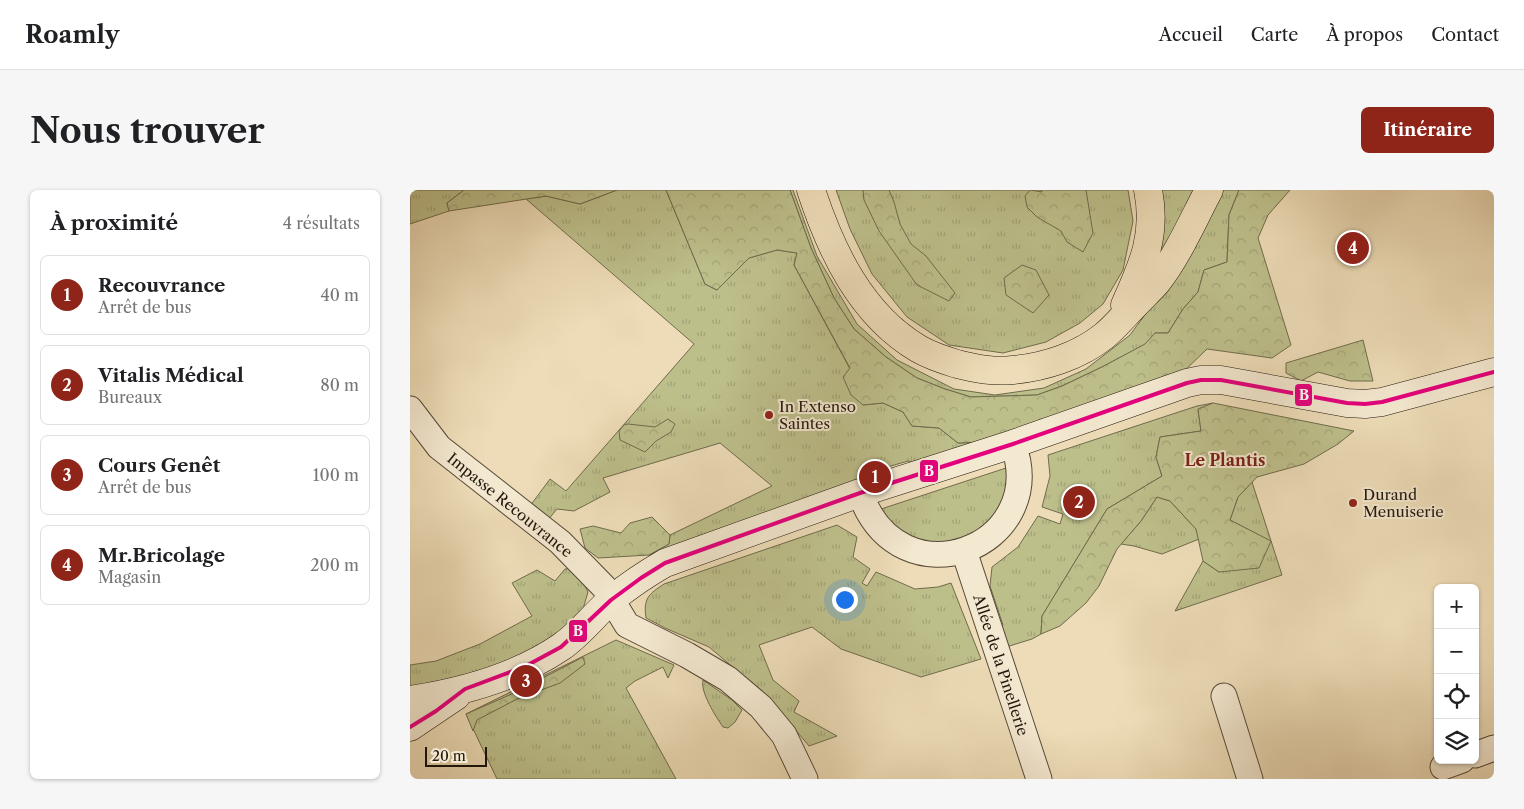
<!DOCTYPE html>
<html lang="fr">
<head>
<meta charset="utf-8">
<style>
	:root { --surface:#fff; --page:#f6f6f6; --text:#202124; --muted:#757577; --line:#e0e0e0; --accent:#8f2418 }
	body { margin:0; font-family:"Libre Caslon Text",serif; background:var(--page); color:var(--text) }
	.controls { position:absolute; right:15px; bottom:15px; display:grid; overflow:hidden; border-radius:8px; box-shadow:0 1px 4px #0004 }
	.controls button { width:45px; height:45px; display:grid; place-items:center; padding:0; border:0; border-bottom:1px solid var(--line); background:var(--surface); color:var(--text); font:25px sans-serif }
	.scale { position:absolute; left:15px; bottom:12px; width:62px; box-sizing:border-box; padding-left:5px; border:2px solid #23170c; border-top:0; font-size:14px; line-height:18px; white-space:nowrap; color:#23170c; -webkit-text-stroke:4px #f3e8d0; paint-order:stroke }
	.you { position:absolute; left:434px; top:409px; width:18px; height:18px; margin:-12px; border:4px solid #fff; border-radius:50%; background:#1a73e8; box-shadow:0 0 0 8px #1a73e833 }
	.badge { display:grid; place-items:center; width:32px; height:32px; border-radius:50%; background:var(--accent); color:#fff; font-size:16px; font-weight:700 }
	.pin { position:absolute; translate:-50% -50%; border:2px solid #fff; box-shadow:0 1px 5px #0006 }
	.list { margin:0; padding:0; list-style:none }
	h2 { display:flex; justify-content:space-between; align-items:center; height:65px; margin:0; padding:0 20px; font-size:21px }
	h2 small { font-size:16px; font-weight:400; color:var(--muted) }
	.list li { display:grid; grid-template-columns:32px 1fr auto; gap:15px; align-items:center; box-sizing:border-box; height:80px; margin:0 10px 10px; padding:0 10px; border:1px solid var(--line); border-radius:8px }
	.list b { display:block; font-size:19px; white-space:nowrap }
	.list p { margin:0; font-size:16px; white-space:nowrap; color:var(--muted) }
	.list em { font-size:16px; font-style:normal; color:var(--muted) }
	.icon { flex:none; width:28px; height:28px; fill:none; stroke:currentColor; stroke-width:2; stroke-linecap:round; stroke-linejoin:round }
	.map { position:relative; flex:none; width:1084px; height:589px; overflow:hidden; border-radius:8px }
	header { display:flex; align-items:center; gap:30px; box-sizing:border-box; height:70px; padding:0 25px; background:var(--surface); border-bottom:1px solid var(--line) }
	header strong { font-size:24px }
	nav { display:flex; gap:28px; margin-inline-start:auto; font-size:18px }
	.intro { display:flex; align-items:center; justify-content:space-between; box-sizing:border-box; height:120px; padding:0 30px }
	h1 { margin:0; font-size:35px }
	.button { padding:12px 22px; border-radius:8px; background:var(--accent); color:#fff; font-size:18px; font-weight:700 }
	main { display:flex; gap:30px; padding:0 30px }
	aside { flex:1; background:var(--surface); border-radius:8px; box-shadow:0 1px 4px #0004 }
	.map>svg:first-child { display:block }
	.grass { fill:url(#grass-tufts); stroke:#706b4c }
	.forest { fill:url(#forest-crowns); stroke:#706b4c }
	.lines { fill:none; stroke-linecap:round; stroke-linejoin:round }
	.street-casing { stroke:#564837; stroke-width:27 }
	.secondary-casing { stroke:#23170c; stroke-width:29 }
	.highway-casing { stroke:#23170c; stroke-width:29 }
	.street { stroke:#f3e8d0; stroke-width:25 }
	.secondary { stroke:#f3e8d0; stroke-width:28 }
	.highway { stroke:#eddcb7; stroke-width:28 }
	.bus-1-casing { stroke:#f3e8d0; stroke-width:8 }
	.bus-1 { stroke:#e5007d; stroke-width:4 }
	.poi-dot { fill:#8f2418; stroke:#f3e8d0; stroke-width:2 }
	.labels { text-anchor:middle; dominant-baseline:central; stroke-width:4; stroke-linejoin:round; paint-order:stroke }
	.poi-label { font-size:15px; fill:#23170c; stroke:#f3e8d0; text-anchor:start }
	.street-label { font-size:15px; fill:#23170c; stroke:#f3e8d0 }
	.neighbourhood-label { font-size:16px; font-weight:bold; fill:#7a1f14; stroke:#f3e8d0 }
	.line-badge { stroke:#f3e8d0; stroke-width:2 }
	.badge-label { font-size:14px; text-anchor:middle; font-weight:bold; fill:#fff }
</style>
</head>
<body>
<header>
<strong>Roamly</strong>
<nav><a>Accueil</a><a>Carte</a><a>À propos</a><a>Contact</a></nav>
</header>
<div class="intro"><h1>Nous trouver</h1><a class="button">Itinéraire</a></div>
<main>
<aside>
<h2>À proximité<small>4 résultats</small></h2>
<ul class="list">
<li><span class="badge">1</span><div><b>Recouvrance</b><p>Arrêt de bus</p></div><em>40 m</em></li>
<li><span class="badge">2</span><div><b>Vitalis Médical</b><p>Bureaux</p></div><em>80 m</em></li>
<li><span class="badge">3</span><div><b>Cours Genêt</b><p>Arrêt de bus</p></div><em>100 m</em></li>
<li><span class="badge">4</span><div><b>Mr.Bricolage</b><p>Magasin</p></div><em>200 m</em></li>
</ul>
</aside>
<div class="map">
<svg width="1084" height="589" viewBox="0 0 1084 589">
	<defs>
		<pattern id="grass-tufts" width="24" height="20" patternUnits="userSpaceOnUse" patternTransform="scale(1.25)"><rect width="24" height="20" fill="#bdbf8b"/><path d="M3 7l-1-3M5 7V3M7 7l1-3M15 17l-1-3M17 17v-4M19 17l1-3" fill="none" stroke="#a2a377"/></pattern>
		<pattern id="forest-crowns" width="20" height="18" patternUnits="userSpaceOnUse" patternTransform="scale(1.25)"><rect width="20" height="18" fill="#bdbf8b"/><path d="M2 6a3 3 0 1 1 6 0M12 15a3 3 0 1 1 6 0" fill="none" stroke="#a2a377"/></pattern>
	</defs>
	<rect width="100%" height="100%" fill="#eddcb7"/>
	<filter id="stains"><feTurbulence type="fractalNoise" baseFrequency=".004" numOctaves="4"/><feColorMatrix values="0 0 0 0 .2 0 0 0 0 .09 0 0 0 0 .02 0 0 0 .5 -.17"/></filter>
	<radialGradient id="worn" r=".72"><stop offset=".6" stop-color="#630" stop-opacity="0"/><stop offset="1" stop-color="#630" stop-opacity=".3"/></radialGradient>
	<g class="grass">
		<path d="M 0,0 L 54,0 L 37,13 L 39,21 L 0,34 Z"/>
		<path d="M 207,0 L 256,0 L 295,94 L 307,100 L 339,68 L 367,60 L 387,63 L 384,75 L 440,179 L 453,215 L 473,213 L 493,222 L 502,236 L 529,238 L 548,253 L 578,252 L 507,275 L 498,271 L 450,285 L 452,294 L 239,365 L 259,354 L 260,345 L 362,296 L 310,253 L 193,288 L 200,302 L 164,321 L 147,319 L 137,331 L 120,316 L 140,289 L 156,301 L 284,154 L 116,9 L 136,6 L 170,14 Z"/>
		<path d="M 380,0 L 383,0 L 407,66 L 447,134 L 487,170 L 544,199 L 585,205 L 634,198 L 676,179 L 720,145 L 765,84 L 809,0 L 829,0 L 819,25 L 817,72 L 794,80 L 788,102 L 773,119 L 758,143 L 745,143 L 736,154 L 692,177 L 652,196 L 627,205 L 561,207 L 535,199 L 507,188 L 476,167 L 444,139 L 424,108 L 401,58 Z"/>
		<path d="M 426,0 L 718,0 L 723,31 L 713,80 L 693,114 L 670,133 L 636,152 L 593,163 L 539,155 L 497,127 L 462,84 L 440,39 Z"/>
		<path d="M 747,0 L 785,0 L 745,76 Z"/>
		<path d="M 803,213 L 788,220 L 791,241 L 750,247 L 746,267 L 752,286 L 697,319 L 632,426 L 631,444 L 622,449 L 593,458 L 587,440 L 593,435 L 580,396 L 582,377 L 608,357 L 628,326 L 650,334 L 653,324 L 632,317 L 640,286 L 638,265 L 787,216 Z"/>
		<path d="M 596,278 L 599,292 L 595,314 L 557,353 L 515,360 L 465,321 Z"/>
		<path d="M 842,292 L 872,385 L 765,421 L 793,371 L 809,382 L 860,351 L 820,330 L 828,307 Z"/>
		<path d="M 747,307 L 760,311 L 786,339 L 789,349 L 752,364 L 724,356 L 711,354 L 731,331 Z"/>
		<path d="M 427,335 L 447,347 L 443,367 L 460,379 L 452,393 L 457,396 L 466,382 L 505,399 L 528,397 L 541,393 L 571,469 L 511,487 L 431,459 L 402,437 L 349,455 L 363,490 L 389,511 L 384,522 L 427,546 L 399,556 L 356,505 L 299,457 L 255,438 L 236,428 C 233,408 239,404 254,394 Z"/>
		<path d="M 162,378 L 173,392 L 178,402 L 173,419 L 137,454 L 73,483 L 0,502 L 0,475 L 26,471 L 70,454 L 122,426 L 102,393 L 127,380 L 145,391 L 155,379 Z"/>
		<path d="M 206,450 L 264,475 L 258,488 L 253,477 L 225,491 L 216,498 L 266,589 L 87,589 L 56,524 Z"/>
		<path d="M 293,490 L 322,510 L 332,520 L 325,532 L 318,538 L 313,537 C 306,527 290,502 293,490 Z"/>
	</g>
	<g class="forest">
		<path d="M 54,0 L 207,0 L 170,14 L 136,6 L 39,21 L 37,13 Z"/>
		<path d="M 256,0 L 380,0 L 401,58 L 424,108 L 444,139 L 476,167 L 507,188 L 535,199 L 561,207 L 627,205 L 652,196 L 692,177 L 735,154 L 745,143 L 758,143 L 773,119 L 788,102 L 794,80 L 817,72 L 819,25 L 829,0 L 880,0 L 858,25 L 848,48 L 881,155 L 862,168 L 797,159 L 770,185 L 578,252 L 548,253 L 529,238 L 502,236 L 493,222 L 473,213 L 453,215 L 441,205 L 433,187 L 440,178 L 384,75 L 387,63 L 367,60 L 339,68 L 307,100 L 295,94 Z"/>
		<path d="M 453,0 L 479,0 L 484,12 L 490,34 L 501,54 L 516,66 L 545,103 L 539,111 L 507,95 L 469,41 L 454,10 Z"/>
		<path d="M 620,0 L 632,2 L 631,0 L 676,0 L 683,43 L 673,62 L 657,52 L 651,41 L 627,27 L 617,17 L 615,6 Z"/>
		<path d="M 612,75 L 626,80 L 639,105 L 623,123 L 596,105 L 594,88 Z"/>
		<path d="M 953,150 L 963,191 L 940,191 L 908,182 L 891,191 L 876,183 L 876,173 Z"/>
		<path d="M 803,213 L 944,241 L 928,254 L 894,274 L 847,287 L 828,307 L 820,330 L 861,351 L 849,378 L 809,382 L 793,371 L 786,339 L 760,311 L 747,307 L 731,331 L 707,359 L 689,396 L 676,413 L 650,436 L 631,444 L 632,426 L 697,319 L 752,286 L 746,267 L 750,247 L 791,241 L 788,219 Z"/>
		<path d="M 258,229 L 265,234 L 261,242 L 246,251 L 235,262 L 210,250 L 209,241 L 214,235 L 218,234 L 245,237 Z"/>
		<path d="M 242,327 L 260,345 L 259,354 L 239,365 L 188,368 L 175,358 L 170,339 L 183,336 L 211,343 L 220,333 Z"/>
		<path d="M 173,467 L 175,474 L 150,493 L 107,509 L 67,530 L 63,541 L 56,524 L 104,503 Z"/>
	</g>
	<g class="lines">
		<defs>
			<g id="street">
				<path d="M 0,219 L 29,257 L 150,352 L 194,397 L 217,435 L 277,465 L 318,489 L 351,517 L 374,545 L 395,589"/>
				<path d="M 450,303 C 490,416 641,357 603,254"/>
				<path d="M 554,361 L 629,589"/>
				<path d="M 814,506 L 840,589"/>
				<path d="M 1065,565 L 1084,558"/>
				<path d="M 1033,577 L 1052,570"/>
			</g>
			<g id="secondary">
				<path d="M 0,510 C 52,502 107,487 151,457 C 170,444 184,425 201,410 C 218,396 236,384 255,373 L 450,303 L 603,254 L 777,193 L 791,190 L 811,190 L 937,213 L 955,214 L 972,212 L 1084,182"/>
				<path d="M 0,537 L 46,506"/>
			</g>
			<g id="highway">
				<path d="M 401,0 C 421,61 451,125 509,159 C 521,166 534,170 547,174 C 567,179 583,182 603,180 C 635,177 669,166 694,146 C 704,138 712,128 721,119 C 729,110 739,101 747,92 C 768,65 783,30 799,0"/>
				<path d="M 715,115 C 733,75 747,45 738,0"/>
			</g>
		</defs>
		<use href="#street" class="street-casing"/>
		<use href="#secondary" class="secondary-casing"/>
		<use href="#highway" class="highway-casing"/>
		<use href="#street" class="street"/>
		<use href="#secondary" class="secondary"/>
		<use href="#highway" class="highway"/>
		<defs>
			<path id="bus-1" d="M 0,537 L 26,521 L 55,499 L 114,477 L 151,457 L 201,410 L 231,388 L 255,373 L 450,303 L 603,254 L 777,193 L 791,190 L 811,190 L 937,213 L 955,214 L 972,212 L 1084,182"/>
		</defs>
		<use href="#bus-1" class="bus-1-casing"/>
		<use href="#bus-1" class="bus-1"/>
	</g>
	<g class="poi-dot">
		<circle cx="359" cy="225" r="5"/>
		<circle cx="943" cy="313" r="5"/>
	</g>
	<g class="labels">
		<g class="poi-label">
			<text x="369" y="216">In Extenso<tspan x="369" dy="17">Saintes</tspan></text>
			<text x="953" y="304">Durand<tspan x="953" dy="17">Menuiserie</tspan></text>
		</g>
		<g class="street-label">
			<text transform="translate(100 315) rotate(39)">Impasse Recouvrance</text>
			<text transform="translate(591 475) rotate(72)">Allée de la Pinellerie</text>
		</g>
		<g class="neighbourhood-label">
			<text x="815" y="270">Le Plantis</text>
		</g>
	</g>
	<g class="line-badge">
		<rect x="884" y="193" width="19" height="24" rx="5" fill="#e5007d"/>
		<rect x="509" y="269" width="20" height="24" rx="5" fill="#e5007d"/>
		<rect x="158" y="429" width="20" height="24" rx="5" fill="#e5007d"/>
	</g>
	<g class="badge-label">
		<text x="894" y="210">B</text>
		<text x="519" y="286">B</text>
		<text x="168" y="446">B</text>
	</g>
	<rect width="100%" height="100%" filter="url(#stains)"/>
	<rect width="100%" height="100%" fill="url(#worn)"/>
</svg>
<div class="controls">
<button>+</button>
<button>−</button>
<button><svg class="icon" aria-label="locate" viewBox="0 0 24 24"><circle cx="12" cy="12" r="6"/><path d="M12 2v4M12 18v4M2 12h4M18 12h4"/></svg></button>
<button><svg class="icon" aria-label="layers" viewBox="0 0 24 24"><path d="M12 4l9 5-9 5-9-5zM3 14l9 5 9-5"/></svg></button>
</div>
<div class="scale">20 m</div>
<div class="you"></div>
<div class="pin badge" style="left:465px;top:287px">1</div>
<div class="pin badge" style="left:669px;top:312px">2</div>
<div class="pin badge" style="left:116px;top:491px">3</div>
<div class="pin badge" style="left:943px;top:58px">4</div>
</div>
</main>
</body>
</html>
